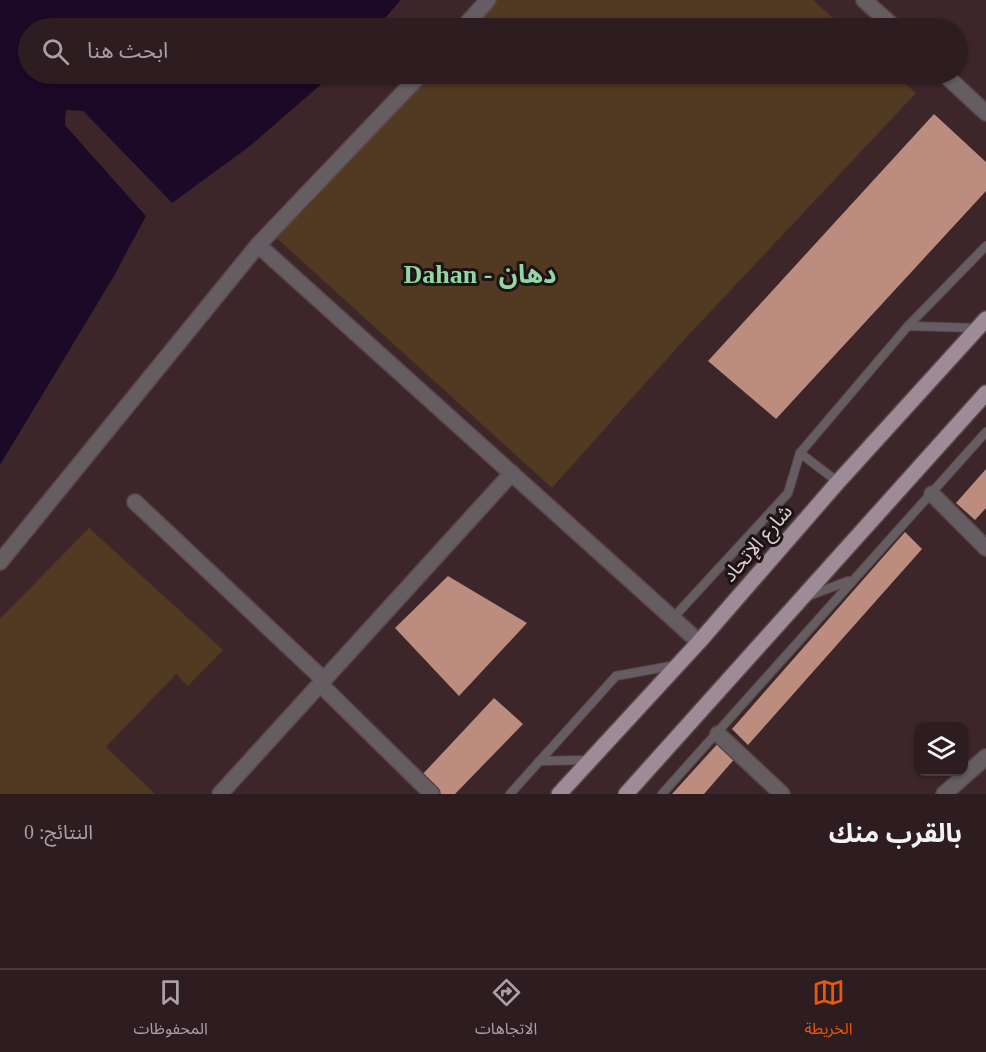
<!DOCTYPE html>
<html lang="ar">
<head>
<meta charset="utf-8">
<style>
	:root { --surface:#2d1c20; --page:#352529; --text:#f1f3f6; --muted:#a7a1a5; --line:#483a3e; --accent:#ea580c }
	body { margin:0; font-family:"Times New Roman","Noto Sans Arabic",serif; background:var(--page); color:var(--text); direction:rtl }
	.controls { position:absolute; right:18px; bottom:18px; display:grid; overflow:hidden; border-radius:12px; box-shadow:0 2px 4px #0004 }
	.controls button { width:54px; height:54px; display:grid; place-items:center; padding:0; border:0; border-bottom:2px solid var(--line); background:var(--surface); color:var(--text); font:30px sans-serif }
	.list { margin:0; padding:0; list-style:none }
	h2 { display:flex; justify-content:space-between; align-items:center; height:78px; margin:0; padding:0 24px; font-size:26px }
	h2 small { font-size:20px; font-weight:400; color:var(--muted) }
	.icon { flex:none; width:33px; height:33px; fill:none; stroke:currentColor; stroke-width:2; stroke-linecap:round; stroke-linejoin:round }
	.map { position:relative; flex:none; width:986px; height:794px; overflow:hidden; direction:ltr }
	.search { position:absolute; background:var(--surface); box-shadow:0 2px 4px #0004; left:18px; right:18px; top:18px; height:66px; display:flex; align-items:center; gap:15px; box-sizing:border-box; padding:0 21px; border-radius:33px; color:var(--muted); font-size:22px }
	.sheet { height:174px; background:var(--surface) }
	nav { display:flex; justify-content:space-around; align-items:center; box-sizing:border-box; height:84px; border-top:2px solid var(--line); background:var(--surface); font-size:16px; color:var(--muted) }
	nav a { display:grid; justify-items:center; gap:3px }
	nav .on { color:var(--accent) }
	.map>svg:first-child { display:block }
	.green { fill:#523921 }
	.water { fill:#1c0928 }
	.pier { fill:#3c262a }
	.building { fill:#bc8c7e }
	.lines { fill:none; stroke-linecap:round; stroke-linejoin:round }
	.service-casing { stroke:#594548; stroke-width:10 }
	.minor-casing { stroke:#594548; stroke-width:18 }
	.primary-casing { stroke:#594548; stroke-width:18 }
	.service { stroke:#665d63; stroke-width:8 }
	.minor { stroke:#665d63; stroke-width:15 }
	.primary { stroke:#9e8b98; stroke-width:15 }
	.labels { text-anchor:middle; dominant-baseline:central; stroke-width:6; stroke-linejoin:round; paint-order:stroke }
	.street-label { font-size:20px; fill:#dfd0d3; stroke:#1d1314 }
	.district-label { font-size:26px; font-weight:bold; fill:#91d6a3; stroke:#1d1314 }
</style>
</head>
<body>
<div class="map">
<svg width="986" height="794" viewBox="0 0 986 794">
	<rect width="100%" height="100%" fill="#3c262a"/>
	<g class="green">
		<path d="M 481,0 L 813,0 L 844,28 L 455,28 Z"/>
		<path d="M 414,74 L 894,74 L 916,93 L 681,343 L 552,488 L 270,232 Z"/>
		<path d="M 89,528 L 223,650 L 188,686 L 176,674 L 106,747 L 155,794 L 0,794 L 0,619 Z"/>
	</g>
	<path class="water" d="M 0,0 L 401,0 L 376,28 L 28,28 L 28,74 L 333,74 L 250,146 L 172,203 L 83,111 L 66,111 L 65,125 L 146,216 L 114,276 L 0,465 Z"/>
	<path class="pier" d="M 66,110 L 83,111 L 174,205 L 165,200 L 82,114 L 69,114 L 68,124 L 148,214 L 148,218 L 65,125 Z"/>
	<g class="building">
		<path d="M 934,114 L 986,162 L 986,191 L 776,419 L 708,361 Z"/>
		<path d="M 986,469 L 986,508 L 975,520 L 956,503 Z"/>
		<path d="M 905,532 L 922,549 L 748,745 L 732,729 Z"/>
		<path d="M 448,576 L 527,623 L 459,696 L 395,628 Z"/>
		<path d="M 494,698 L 523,724 L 455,794 L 438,794 L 420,777 Z"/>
		<path d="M 721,740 L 737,756 L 704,794 L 672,794 Z"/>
	</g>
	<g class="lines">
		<defs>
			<g id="service">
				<path d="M 908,326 L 976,328"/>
				<path d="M 800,453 L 838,482"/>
				<path d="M 806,597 L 848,581"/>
				<path d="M 673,618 L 788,493 L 800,453 L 908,326 L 986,246"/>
				<path d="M 539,761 L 588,760"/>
				<path d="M 510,794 L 616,676 L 676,665"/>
				<path d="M 662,794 L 986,432"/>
			</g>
			<g id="minor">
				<path d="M 864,0 L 895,28"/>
				<path d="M 463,28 L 488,0"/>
				<path d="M 944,74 L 986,113"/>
				<path d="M 258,245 L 699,642"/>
				<path d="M 932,494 L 986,548"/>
				<path d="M 135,502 L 324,680"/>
				<path d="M 0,562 L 258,245 L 421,74"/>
				<path d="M 320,684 L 432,794"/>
				<path d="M 718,734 L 782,794"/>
				<path d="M 220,794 L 512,473"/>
				<path d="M 944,794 L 986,757"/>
			</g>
			<g id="primary">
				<path d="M 559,794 L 699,642 L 838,482 L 986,319"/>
				<path d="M 626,794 L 986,393"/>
			</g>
		</defs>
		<use href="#service" class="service-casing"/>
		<use href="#minor" class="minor-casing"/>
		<use href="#primary" class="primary-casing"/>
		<use href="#service" class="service"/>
		<use href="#minor" class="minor"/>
		<use href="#primary" class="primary"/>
	</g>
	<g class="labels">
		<g class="street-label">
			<text transform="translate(757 543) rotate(-49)">شارع الإتحاد</text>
		</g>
		<g class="district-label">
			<text x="480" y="274">Dahan - دهان</text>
		</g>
	</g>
</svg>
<div class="controls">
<button><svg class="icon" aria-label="layers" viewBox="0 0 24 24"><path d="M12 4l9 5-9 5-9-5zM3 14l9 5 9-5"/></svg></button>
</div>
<div class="search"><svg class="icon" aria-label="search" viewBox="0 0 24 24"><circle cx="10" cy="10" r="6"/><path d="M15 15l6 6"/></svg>ابحث هنا</div>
</div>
<section class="sheet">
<h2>بالقرب منك<small>النتائج: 0</small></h2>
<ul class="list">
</ul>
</section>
<nav>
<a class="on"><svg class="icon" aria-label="map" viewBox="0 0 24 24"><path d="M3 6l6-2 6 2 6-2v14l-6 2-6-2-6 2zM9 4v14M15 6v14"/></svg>الخريطة</a>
<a><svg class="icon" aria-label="directions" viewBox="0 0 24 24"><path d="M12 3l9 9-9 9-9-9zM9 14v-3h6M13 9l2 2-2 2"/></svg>الاتجاهات</a>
<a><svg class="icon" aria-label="saved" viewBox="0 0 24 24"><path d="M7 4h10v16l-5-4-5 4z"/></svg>المحفوظات</a>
</nav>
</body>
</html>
